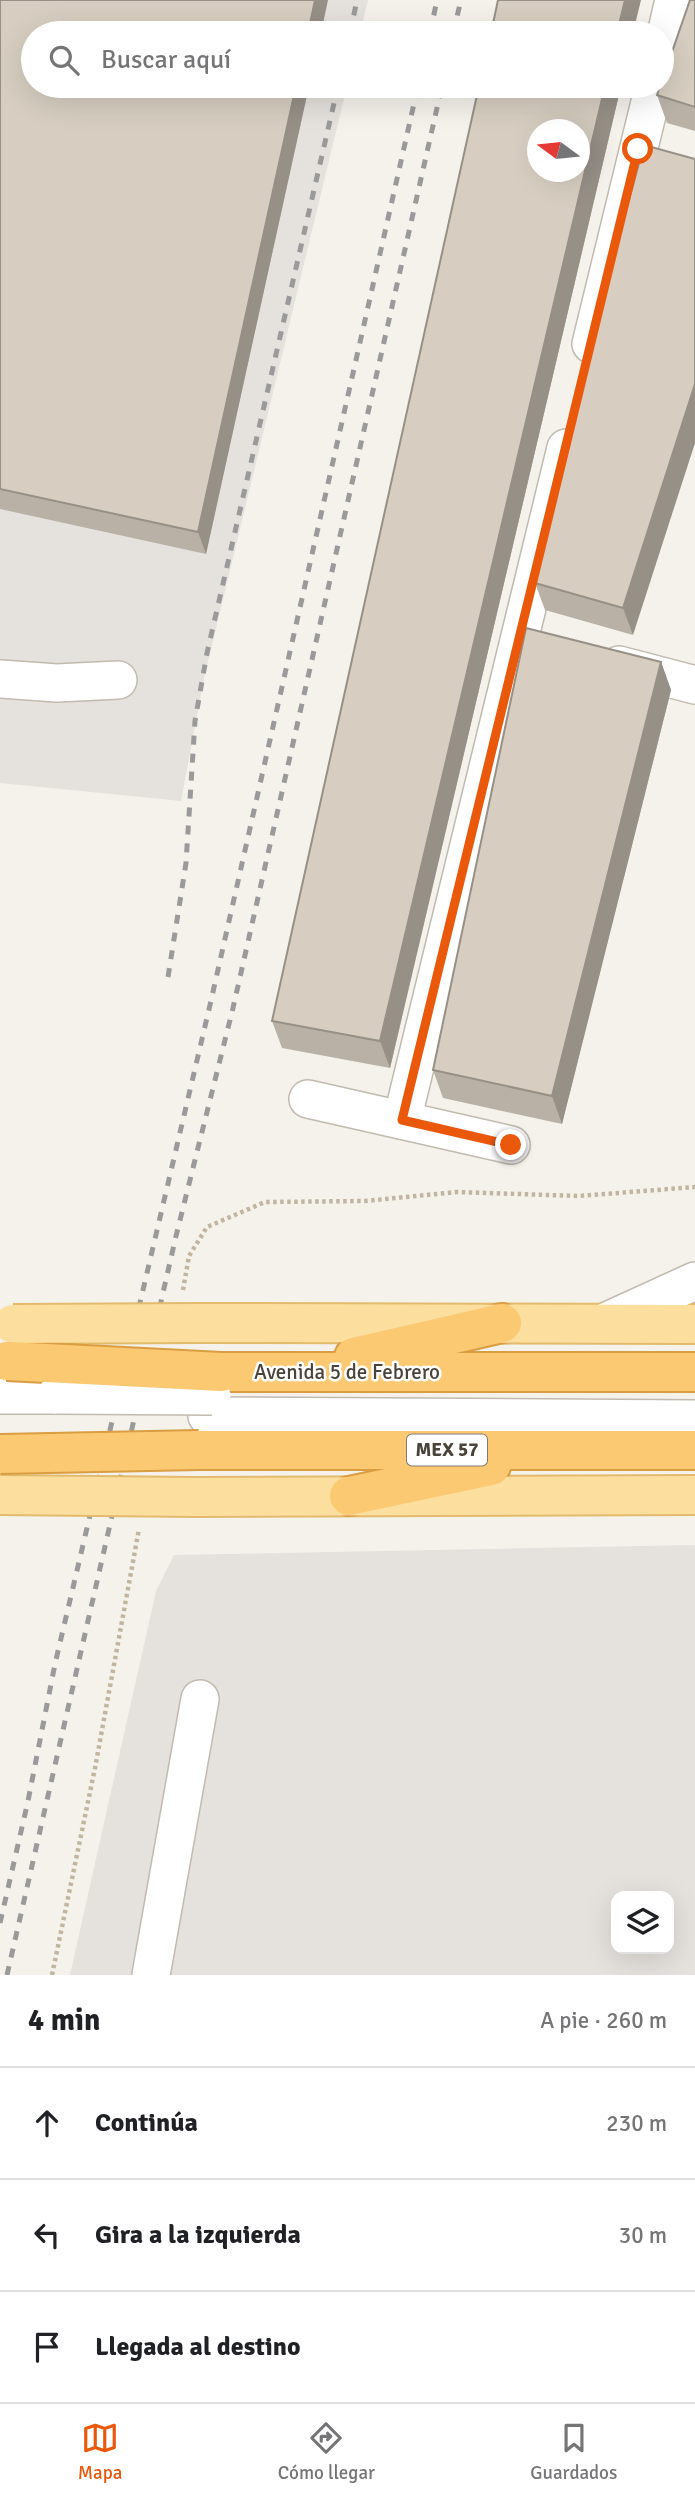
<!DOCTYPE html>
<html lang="es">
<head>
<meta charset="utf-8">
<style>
	:root { --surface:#fff; --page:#f2f2f2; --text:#202124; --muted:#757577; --line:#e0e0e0; --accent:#ea580c }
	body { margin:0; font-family:Signika,sans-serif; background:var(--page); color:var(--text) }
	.controls { position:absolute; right:21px; bottom:21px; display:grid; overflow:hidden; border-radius:14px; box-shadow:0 7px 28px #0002 }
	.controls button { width:63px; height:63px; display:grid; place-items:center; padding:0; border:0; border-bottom:2px solid var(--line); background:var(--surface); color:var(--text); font:35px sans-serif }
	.compass { position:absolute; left:527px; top:119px; width:63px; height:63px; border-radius:50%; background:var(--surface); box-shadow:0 7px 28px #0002; rotate:285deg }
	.stop { position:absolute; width:21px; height:21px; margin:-16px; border:5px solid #ea580c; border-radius:50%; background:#fff }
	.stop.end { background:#ea580c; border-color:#fff; box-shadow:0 2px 7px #0008 }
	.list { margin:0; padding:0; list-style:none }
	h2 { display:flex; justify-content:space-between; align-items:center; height:91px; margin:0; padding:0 28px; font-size:30px }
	h2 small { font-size:23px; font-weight:400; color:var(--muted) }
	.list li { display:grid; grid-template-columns:46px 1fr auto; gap:21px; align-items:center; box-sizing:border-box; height:112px; padding:0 28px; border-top:2px solid var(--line) }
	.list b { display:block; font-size:26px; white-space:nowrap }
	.list em { font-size:23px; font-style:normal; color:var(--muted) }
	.icon { flex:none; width:38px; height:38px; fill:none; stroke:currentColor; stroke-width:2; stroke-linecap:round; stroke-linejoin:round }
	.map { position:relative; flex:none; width:695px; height:1975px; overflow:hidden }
	.search { position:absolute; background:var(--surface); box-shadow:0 7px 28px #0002; left:21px; right:21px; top:21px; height:77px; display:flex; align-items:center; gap:18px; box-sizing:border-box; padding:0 24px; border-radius:38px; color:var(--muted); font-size:26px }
	.sheet { height:427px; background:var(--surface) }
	nav { display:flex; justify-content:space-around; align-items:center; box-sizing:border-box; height:98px; border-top:2px solid var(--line); background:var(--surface); font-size:19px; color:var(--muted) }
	nav a { display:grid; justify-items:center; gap:4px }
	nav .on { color:var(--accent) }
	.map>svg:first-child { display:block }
	.industrial { fill:#e5e1dd; fill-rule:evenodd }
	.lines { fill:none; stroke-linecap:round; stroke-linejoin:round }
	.minor-casing { stroke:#c1baae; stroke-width:40 }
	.major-casing { stroke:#e2bb6d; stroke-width:42 }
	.highway-casing { stroke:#da9d41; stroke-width:42 }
	.path { stroke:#c2b5a0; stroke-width:4.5; stroke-dasharray:3.5 3.5; stroke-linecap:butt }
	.minor { stroke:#fff; stroke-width:37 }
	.major { stroke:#fcde9e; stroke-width:38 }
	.highway { stroke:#fac972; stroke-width:38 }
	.rail { stroke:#9a9a9a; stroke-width:5; stroke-dasharray:9 9; stroke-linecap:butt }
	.minor-bridge-casing { stroke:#c1baae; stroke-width:40; stroke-linecap:butt }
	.major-bridge-casing { stroke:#e2bb6d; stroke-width:42; stroke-linecap:butt }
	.highway-bridge-casing { stroke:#da9d41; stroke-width:42; stroke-linecap:butt }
	.minor-bridge { stroke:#fff; stroke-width:37 }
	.major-bridge { stroke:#fcde9e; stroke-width:38 }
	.highway-bridge { stroke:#fac972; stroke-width:38 }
	.wall { fill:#b9b1a6 }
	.shaded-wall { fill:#969087 }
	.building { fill:#d7cec1; stroke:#969087; stroke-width:2; fill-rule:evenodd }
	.route { stroke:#ea580c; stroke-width:9 }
	.labels { text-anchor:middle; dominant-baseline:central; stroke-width:5; stroke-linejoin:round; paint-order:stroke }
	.shield { fill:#fff; stroke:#807b74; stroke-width:2 }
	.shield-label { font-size:19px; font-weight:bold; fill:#4a4339 }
	.street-label { font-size:21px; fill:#4a4339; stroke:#fff }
</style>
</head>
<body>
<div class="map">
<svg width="695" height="1975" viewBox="0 0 695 1975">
	<rect width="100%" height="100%" fill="#f5f2ec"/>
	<g class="industrial">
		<path d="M 0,0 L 368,0 L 360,33 L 33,33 L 33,86 L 347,86 L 204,678 L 181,801 L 0,783 Z"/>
		<path d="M 695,1545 L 695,1975 L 70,1975 L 156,1591 L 174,1555 ZM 616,1896 L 669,1896 L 669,1949 L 616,1949 Z"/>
	</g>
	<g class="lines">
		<defs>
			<g id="minor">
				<path d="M 662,52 L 674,0"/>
				<path d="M 591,344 L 654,86"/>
				<path d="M 619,665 L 695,685"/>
				<path d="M 0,679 L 57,683 L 118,680"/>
				<path d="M 308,1099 L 511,1145"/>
				<path d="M 402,1120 L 566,448"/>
				<path d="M 603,1323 L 695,1281"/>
				<path d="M 0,1395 L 56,1395"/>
				<path d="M 207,1416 L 695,1419"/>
				<path d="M 151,1975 L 200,1699"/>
			</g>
			<g id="major">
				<path d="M 198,1323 L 695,1324"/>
				<path d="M 194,1497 L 695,1495"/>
			</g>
			<g id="highway">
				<path d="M 354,1357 L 502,1323"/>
				<path d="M 221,1372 L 695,1372"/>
				<path d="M 199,1450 L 695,1450"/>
				<path d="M 349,1496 L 491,1466"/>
			</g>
		</defs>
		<use href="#minor" class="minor-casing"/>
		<use href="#major" class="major-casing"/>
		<use href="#highway" class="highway-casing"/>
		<g class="path">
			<path d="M 183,1290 L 189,1256 L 207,1227 L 265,1202 L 365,1201 L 457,1192 L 579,1196 L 695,1187"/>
			<path d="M 52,1975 L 95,1768 L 139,1529"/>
		</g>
		<use href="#minor" class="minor"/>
		<use href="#major" class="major"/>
		<use href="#highway" class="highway"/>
		<g class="rail">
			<path d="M 350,33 L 357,0"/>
			<path d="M 430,33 L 437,0"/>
			<path d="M 453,33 L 461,0"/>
			<path d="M 168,977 L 186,863 L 195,721 L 207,653 L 338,86"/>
			<path d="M 0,1923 L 28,1801 L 55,1664 L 210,1005 L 418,86"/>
			<path d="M 7,1975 L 176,1236 L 233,1008 L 442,86"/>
		</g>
		<defs>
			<path id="minor-bridge" d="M 56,1395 L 212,1396"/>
			<g id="major-bridge">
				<path d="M 13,1324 L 198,1323"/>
				<path d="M 0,1495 L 194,1497"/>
			</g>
			<g id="highway-bridge">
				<path d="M 7,1361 L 221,1372"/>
				<path d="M 0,1454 L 199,1450"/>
			</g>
		</defs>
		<use href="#minor-bridge" class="minor-bridge-casing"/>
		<use href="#major-bridge" class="major-bridge-casing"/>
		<use href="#highway-bridge" class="highway-bridge-casing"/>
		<use href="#minor-bridge" class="minor-bridge"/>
		<use href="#major-bridge" class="major-bridge"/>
		<use href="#highway-bridge" class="highway-bridge"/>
	</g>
	<g class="wall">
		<path d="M 0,0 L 33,86 L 309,86 L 206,554 L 0,509 Z"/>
		<path d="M 695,0 L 695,131 L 667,123 L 657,95 Z"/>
		<path d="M 479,86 L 621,86 L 390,1068 L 282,1048 L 272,1021 Z"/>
		<path d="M 577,389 L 633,635 L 545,610 L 535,583 Z"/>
		<path d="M 661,662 L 671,690 L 562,1124 L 443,1098 L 433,1070 Z"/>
	</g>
	<g class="shaded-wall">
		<path d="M 315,0 L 328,0 L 321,33 L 308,33 Z"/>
		<path d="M 625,0 L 641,0 L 633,33 L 617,33 Z"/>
		<path d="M 296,86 L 309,86 L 206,554 L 198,532 Z"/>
		<path d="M 605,86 L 621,86 L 390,1068 L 380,1041 Z"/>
		<path d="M 695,384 L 695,443 L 633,635 L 623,608 Z"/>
		<path d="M 661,662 L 671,690 L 562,1124 L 552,1096 Z"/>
	</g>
	<g class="building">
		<path d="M 0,0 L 315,0 L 308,33 L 33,33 L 33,86 L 296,86 L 198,532 L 0,489 Z"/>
		<path d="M 498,0 L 625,0 L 617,33 L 491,33 Z"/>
		<path d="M 690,0 L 695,0 L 695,107 L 657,95 L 660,86 L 662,86 L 662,81 Z"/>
		<path d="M 479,86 L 605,86 L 380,1041 L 272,1021 ZM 537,130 L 579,130 L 579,172 L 537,172 Z"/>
		<path d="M 644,145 L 695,159 L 695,384 L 623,608 L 535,583 L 577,389 Z"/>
		<path d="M 526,628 L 661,662 L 552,1096 L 433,1070 Z"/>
	</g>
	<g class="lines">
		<path class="route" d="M 511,1145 L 402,1120 L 638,149"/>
	</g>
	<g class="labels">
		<rect class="shield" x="407" y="1434.5" width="80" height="31" rx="5"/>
		<g class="shield-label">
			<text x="447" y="1450">MEX 57</text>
		</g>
		<g class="street-label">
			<text x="347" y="1372">Avenida 5 de Febrero</text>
		</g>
	</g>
</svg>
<div class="controls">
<button><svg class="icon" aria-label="layers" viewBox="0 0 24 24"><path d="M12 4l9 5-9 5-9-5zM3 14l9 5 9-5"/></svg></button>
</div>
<svg class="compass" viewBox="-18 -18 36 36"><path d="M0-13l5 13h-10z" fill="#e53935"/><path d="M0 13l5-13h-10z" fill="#757577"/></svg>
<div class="stop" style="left:638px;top:149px"></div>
<div class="stop end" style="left:511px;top:1145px"></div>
<div class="search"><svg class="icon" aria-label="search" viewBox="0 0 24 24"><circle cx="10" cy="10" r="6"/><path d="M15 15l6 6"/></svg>Buscar aquí</div>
</div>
<section class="sheet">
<h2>4 min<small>A pie · 260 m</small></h2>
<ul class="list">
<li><svg class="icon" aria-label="ahead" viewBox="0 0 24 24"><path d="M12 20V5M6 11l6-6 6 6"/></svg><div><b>Continúa</b></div><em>230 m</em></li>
<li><svg class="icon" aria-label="left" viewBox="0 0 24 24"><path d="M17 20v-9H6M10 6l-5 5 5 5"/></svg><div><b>Gira a la izquierda</b></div><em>30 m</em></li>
<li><svg class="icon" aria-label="arrive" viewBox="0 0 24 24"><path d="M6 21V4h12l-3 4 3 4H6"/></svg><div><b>Llegada al destino</b></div></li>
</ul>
</section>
<nav>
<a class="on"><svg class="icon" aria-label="map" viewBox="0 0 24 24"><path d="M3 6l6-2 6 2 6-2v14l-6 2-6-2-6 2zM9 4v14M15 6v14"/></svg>Mapa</a>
<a><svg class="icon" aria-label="directions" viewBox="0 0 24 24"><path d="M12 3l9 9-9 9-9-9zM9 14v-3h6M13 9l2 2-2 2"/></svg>Cómo llegar</a>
<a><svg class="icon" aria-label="saved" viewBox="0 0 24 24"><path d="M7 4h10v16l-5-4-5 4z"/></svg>Guardados</a>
</nav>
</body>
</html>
